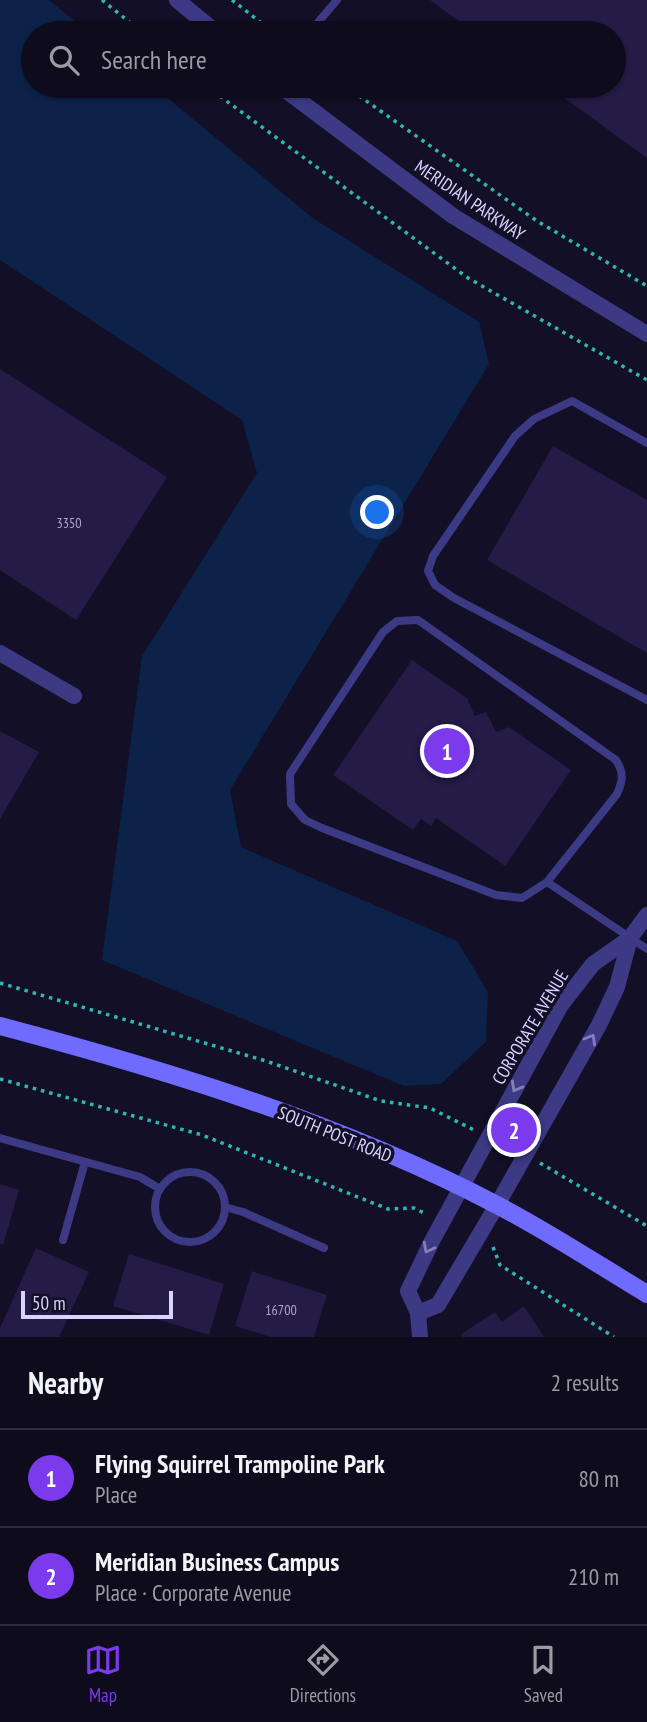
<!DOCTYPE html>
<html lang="en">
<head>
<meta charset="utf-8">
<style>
	:root { --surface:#0e0b1c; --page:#171425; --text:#f1f3f6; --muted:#9b9ba3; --line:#2e2b3b; --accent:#7c3aed }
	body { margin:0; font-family:"PT Sans Narrow",sans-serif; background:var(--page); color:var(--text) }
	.scale { position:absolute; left:21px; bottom:18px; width:152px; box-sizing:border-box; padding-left:7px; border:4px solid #d9d4ff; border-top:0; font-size:19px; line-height:24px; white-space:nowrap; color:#d9d4ff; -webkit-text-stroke:5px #130f26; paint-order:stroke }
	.you { position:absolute; left:378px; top:513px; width:24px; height:24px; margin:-18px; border:5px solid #fff; border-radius:50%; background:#1a73e8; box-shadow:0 0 0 10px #1a73e833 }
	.badge { display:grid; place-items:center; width:46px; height:46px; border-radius:50%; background:var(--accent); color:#fff; font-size:23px; font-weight:700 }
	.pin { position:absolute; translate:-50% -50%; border:4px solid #fff; box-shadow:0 2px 7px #0006 }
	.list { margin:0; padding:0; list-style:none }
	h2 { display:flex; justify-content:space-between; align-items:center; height:91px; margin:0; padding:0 28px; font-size:30px }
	h2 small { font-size:23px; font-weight:400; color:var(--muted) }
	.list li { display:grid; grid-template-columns:46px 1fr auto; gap:21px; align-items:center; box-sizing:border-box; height:98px; padding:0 28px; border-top:2px solid var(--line) }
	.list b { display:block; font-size:26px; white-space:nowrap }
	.list p { margin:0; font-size:23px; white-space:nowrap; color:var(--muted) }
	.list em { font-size:23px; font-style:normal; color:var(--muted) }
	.icon { flex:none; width:38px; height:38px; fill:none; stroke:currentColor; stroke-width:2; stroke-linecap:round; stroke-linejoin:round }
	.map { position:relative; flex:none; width:647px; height:1337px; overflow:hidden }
	.search { position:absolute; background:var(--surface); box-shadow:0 2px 5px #0004; left:21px; right:21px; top:21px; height:77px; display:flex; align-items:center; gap:18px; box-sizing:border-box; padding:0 24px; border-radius:38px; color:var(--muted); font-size:26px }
	.sheet { height:287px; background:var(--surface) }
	nav { display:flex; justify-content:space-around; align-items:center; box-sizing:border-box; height:98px; border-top:2px solid var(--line); background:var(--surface); font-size:19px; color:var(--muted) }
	nav a { display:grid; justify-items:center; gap:4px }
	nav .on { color:var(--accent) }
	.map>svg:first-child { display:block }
	.water { fill:#0c2248 }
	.building { fill:#241b47 }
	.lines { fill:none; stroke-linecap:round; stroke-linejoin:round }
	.path { stroke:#2fb8b0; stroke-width:3.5; stroke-dasharray:3.5 5; stroke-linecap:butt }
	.lane { stroke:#3d3a85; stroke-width:8 }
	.street { stroke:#3d3a85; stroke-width:16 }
	.secondary { stroke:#6f6bff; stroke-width:18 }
	.oneway { stroke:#837fbc }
	.labels { text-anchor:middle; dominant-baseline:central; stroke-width:7; stroke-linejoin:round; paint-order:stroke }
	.number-label { font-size:14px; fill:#aca6d1 }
	.street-label { font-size:18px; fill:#d9d4ff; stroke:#130f26 }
</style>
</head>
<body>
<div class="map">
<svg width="647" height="1337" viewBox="0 0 647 1337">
	<rect width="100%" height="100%" fill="#130f26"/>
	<path class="water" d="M 0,0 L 49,0 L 89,33 L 33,33 L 33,86 L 153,86 L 314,219 L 479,322 L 489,364 L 230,790 L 241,847 L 457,941 L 488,992 L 486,1042 L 441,1084 L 404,1086 L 102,960 L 142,656 L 257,473 L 242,420 L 0,260 Z"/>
	<g class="building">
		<path d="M 430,0 L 647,0 L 647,158 L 548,86 L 614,86 L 614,33 L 475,33 Z"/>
		<path d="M 0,369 L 167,477 L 76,620 L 0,570 Z"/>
		<path d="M 553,446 L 647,500 L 647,653 L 487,560 Z"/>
		<path d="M 412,660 L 467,698 L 475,716 L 486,712 L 496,732 L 509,727 L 571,770 L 505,866 L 436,818 L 431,826 L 421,819 L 413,830 L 333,775 Z"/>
		<path d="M 0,731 L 39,752 L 0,819 Z"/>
		<path d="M 0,1184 L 19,1190 L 3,1245 L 0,1244 Z"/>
		<path d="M 36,1248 L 89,1272 L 59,1337 L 0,1337 L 0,1328 Z"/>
		<path d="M 129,1254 L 224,1284 L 209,1335 L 113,1306 Z"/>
		<path d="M 252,1271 L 327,1295 L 314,1337 L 271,1337 L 235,1326 Z"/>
		<path d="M 524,1306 L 544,1337 L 463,1337 L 461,1334 L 495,1312 L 502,1322 Z"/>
	</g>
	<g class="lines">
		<g class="path">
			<path d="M 102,0 L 143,33"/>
			<path d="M 232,0 L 264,25 L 267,33"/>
			<path d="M 206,86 L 468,278 L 647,380"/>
			<path d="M 345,86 L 537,221 L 647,286"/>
			<path d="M 0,983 L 266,1061 L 381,1101 L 430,1108 L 474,1130"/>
			<path d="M 0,1079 L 202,1135 L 388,1209 L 414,1208 L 426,1214"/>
			<path d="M 540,1163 L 647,1226"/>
			<path d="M 493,1247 L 500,1265 L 614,1337"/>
		</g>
		<g class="lane">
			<path d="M 309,33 L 337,0"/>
			<path d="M 647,443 L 572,401 L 534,419 L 515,436 L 433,556 L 428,571 L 435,585 L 454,598 L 647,700"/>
			<path d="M 547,882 L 522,898 L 496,895 L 322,828 L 305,820 L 291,804 L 290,774 L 383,632 L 397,621 L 418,620 L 616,760 C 624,773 623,780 617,794 L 547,882 L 647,949"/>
			<path d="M 0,1138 L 140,1177 L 160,1189"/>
			<circle cx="190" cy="1207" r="35"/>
			<path d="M 225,1207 L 243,1212 L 324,1248"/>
			<path d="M 63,1240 L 85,1162"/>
		</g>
		<g class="street">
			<path d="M 177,0 L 217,33"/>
			<path d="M 280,86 L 453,216 L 647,334"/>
			<path d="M 0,653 L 74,696"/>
			<path d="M 418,1313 L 438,1305 L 497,1205 L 599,1025 L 617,987 L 630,938"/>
			<path d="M 420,1337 L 418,1313 L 408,1291 L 432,1241 L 561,1005 L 593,964 L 630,938 L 647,915"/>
		</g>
		<path class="secondary" d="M 0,1026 C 170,1071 340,1123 497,1205 C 549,1232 597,1264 647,1294"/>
	</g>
	<defs><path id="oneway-chevron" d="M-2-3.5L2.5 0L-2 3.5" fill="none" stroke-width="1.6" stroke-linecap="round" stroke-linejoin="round" transform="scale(1.75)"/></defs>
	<g class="oneway">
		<use href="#oneway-chevron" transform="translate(591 1039) rotate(-60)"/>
		<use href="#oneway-chevron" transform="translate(516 1087) rotate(119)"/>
		<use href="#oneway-chevron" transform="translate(428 1248) rotate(117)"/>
	</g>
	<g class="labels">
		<g class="number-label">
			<text x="69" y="523">3350</text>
			<text x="281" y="1310">16700</text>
		</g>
		<g class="street-label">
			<text transform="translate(470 200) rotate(34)">MERIDIAN PARKWAY</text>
			<text transform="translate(530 1027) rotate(-59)">CORPORATE AVENUE</text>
			<text transform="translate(335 1134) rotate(22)">SOUTH POST ROAD</text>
		</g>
	</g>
</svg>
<div class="scale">50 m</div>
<div class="you"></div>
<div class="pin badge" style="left:447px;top:751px">1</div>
<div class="pin badge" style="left:514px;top:1130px">2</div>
<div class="search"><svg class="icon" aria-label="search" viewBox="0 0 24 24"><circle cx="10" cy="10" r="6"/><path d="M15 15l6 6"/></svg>Search here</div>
</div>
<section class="sheet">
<h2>Nearby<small>2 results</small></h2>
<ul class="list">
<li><span class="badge">1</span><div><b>Flying Squirrel Trampoline Park</b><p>Place</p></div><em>80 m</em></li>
<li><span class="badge">2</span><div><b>Meridian Business Campus</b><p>Place · Corporate Avenue</p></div><em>210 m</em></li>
</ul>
</section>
<nav>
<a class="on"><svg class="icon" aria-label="map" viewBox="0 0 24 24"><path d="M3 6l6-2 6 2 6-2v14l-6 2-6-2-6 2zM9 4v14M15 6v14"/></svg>Map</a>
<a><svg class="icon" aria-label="directions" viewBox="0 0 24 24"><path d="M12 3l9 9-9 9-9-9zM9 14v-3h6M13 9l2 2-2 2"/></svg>Directions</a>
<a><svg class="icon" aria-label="saved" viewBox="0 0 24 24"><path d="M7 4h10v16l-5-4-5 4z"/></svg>Saved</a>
</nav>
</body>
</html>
